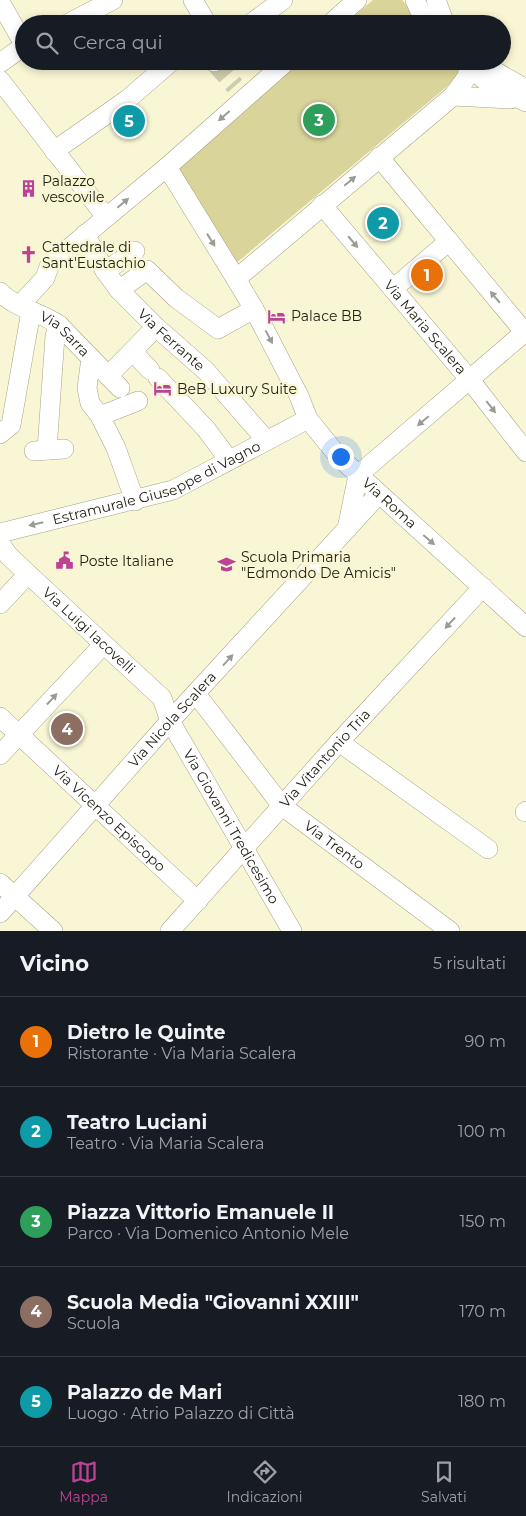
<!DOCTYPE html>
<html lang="it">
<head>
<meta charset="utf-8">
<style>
	:root { --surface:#171b24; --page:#242831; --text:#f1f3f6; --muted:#9ea1a6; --line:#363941; --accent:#bb4295 }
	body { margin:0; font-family:Montserrat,sans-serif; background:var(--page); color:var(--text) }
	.you { position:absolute; left:340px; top:456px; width:18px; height:18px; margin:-12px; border:4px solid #fff; border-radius:50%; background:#1a73e8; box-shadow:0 0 0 8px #1a73e833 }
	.badge { display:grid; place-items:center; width:32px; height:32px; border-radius:50%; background:var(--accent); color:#fff; font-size:16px; font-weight:700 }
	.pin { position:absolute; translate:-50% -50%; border:2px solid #fff; box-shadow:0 1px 5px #0006 }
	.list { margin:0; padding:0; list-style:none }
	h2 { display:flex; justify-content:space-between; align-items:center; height:65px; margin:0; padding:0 20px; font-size:21px }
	h2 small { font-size:16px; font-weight:400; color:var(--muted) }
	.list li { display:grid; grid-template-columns:32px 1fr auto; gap:15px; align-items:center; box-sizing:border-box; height:90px; padding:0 20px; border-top:1px solid var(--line) }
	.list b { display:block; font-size:19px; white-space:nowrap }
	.list p { margin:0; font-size:16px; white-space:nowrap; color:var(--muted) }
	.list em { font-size:16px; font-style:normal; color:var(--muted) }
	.icon { flex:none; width:28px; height:28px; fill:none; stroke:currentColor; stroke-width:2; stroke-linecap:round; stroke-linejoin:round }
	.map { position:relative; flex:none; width:526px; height:931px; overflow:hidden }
	.search { position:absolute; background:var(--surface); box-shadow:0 2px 8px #0003; left:15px; right:15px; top:15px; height:55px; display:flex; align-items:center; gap:12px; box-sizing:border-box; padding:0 18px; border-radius:28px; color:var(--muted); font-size:19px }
	.sheet { height:515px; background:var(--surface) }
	nav { display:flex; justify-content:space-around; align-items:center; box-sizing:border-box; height:70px; border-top:1px solid var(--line); background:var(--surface); font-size:14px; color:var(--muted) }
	nav a { display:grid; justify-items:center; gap:2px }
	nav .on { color:var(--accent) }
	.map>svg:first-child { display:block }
	.green { fill:#d9d49a }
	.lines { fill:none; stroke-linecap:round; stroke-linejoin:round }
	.minor-tunnel { stroke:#ceccaf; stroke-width:19; stroke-dasharray:19 9; stroke-linecap:butt }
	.minor-casing { stroke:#a6a384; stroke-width:20 }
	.minor { stroke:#fff; stroke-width:19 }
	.oneway { fill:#9c9c96 }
	.labels { text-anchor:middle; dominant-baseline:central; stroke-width:5; stroke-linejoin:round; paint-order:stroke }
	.poi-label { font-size:14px; fill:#242216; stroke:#f9f6d5; text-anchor:start }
	.street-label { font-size:14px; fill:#242216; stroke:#f9f6d5 }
</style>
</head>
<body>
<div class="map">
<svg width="526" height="931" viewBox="0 0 526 931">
	<rect width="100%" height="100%" fill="#f9f6d5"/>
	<g class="green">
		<path d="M 373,0 L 402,0 L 422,24 L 345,24 Z"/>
		<path d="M 301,61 L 453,61 L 463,73 L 235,264 L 177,167 Z"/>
	</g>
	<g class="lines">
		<path class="minor-tunnel" d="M 214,62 L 235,86"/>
		<defs>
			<g id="minor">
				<path d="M 193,0 L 207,24"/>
				<path d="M 415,0 L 420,11 L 430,24"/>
				<path d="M 436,0 L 445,24"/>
				<path d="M 0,2 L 24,44"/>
				<path d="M 67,24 L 113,0"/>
				<path d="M 250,24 L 283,0"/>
				<path d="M 330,24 L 357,0"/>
				<path d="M 213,61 L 214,62"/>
				<path d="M 287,61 L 167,167 L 236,279 L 453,96 L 467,77 L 470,61"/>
				<path d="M 463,61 L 489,84 L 526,102"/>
				<path d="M 477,61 L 526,89"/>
				<path d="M 0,63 L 24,46"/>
				<path d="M 0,80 L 106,217"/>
				<path d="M 453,96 L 511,99"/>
				<path d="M 54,151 L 128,99 L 172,61"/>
				<path d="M 379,157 L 526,334"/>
				<path id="s1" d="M 322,205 L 470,380 L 526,452"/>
				<path id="s2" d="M 85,234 L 105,271 L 120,291 L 156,327 L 206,371 L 266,440"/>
				<path d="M 105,271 L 135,251"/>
				<path id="s3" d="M 236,279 L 254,309 L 299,396 L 308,419 L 339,457 L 526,627"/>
				<path d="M 393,289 L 449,241"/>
				<path d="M 119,290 L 147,270 L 176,298 L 218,329 L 254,309"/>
				<path id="s4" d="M 0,292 C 15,308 41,312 59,325 L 120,388"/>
				<path d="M 20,305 L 45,278 L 50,264 L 167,167"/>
				<path d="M 133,352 L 150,370"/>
				<path d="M 91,358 L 87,388 L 90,403 L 100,416 L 116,448 L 135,501"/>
				<path d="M 108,376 L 156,327"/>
				<path d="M 158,378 L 206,429 L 229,460"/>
				<path d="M 100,416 L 138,401"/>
				<path d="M 0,434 L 11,425 L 31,311"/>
				<path d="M 47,450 L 55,336 L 59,325"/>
				<path d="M 34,451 L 64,449"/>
				<path d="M 347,529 L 358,475 L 526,331"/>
				<path id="s5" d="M 0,533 L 173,490 L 308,419"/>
				<path id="s6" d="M 0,543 L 8,555 L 28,574 L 162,698 L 170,721 L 292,931"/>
				<path d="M 0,604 L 28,574"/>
				<path id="s7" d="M 197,695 L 282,806 L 450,931"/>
				<path id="s8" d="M 0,717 L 198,901"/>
				<path d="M 339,742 L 488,849"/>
				<path d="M 0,755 L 103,645"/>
				<path d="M 525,812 L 526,811"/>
				<path d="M 0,883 L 53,931"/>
				<path id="s9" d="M 0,913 L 170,721 L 378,495"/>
				<path id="s10" d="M 170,931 L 339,742 L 483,587"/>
			</g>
		</defs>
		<use href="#minor" class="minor-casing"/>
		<use href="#minor" class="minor"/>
	</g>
	<defs><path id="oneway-solid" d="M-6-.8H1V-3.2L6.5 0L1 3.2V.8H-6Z" transform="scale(1.25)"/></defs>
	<g class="oneway">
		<use href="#oneway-solid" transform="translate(224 116) rotate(139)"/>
		<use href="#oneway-solid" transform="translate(350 181) rotate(-40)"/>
		<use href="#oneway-solid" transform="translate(123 203) rotate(-40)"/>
		<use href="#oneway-solid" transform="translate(211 240) rotate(58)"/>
		<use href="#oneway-solid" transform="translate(353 242) rotate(50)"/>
		<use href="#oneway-solid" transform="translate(495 297) rotate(-130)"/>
		<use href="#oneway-solid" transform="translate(269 337) rotate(62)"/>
		<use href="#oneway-solid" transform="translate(491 407) rotate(52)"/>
		<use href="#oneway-solid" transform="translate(423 421) rotate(140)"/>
		<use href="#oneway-solid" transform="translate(36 524) rotate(167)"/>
		<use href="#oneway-solid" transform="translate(429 540) rotate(41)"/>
		<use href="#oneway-solid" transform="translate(450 623) rotate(133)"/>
		<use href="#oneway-solid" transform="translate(228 660) rotate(-48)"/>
		<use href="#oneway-solid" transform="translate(52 699) rotate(-47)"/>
	</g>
	<defs>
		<symbol id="building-bare" viewBox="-9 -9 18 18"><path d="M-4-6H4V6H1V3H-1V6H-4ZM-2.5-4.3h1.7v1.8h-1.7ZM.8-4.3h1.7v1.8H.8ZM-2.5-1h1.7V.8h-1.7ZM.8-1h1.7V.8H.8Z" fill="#bb4295" stroke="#f9f6d5" stroke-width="2.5" paint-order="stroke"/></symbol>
		<symbol id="church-bare" viewBox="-9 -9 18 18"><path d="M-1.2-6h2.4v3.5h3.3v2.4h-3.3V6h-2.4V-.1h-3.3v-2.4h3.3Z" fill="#bb4295" stroke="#f9f6d5" stroke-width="2.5" paint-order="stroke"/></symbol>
		<symbol id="hotel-bare" viewBox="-9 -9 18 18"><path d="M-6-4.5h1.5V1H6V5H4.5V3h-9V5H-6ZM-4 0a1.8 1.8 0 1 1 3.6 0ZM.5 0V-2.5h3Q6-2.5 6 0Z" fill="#bb4295" stroke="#f9f6d5" stroke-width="2.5" paint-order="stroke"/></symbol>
		<symbol id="civic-bare" viewBox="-9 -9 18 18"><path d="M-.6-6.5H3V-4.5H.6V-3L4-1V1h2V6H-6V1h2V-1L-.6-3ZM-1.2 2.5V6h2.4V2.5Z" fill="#bb4295" stroke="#f9f6d5" stroke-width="2.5" paint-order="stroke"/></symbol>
		<symbol id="school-bare" viewBox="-9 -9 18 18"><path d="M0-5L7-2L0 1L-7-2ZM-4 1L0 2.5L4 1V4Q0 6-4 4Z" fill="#bb4295" stroke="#f9f6d5" stroke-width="2.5" paint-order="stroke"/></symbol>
	</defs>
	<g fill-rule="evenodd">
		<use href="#building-bare" x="16" y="176" width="25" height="25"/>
		<use href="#church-bare" x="16" y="242" width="25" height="25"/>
		<use href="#hotel-bare" x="264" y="304" width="25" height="25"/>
		<use href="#hotel-bare" x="150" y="376" width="25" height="25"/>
		<use href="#civic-bare" x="52" y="548" width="25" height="25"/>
		<use href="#school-bare" x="214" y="552" width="25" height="25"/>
	</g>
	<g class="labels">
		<g class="poi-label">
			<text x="42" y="181">Palazzo<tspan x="42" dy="16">vescovile</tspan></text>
			<text x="42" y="247">Cattedrale di<tspan x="42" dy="16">Sant'Eustachio</tspan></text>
			<text x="291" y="316">Palace BB</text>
			<text x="177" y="389">BeB Luxury Suite</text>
			<text x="241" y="557">Scuola Primaria<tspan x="241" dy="16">"Edmondo De Amicis"</tspan></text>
			<text x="79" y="561">Poste Italiane</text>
		</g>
		<g class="street-label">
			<text stroke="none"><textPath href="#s1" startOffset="160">Via Maria Scalera</textPath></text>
			<text stroke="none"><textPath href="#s4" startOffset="78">Via Sarra</textPath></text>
			<text stroke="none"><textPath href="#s2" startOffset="138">Via Ferrante</textPath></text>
			<text stroke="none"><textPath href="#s5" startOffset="165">Estramurale Giuseppe di Vagno</textPath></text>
			<text stroke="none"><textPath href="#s3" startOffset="275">Via Roma</textPath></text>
			<text stroke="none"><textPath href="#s6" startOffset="125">Via Luigi Iacovelli</textPath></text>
			<text stroke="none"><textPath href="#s9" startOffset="259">Via Nicola Scalera</textPath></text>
			<text stroke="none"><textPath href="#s10" startOffset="232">Via Vitantonio Tria</textPath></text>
			<text stroke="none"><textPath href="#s8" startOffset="149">Via Vicenzo Episcopo</textPath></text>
			<text stroke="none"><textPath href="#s6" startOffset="371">Via Giovanni Tredicesimo</textPath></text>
			<text stroke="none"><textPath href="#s7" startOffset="205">Via Trento</textPath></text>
		</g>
	</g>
</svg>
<div class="you"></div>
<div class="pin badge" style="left:427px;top:275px;background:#e8710a">1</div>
<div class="pin badge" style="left:383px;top:223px;background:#0f9aa8">2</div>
<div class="pin badge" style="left:319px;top:120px;background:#2e9e5b">3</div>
<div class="pin badge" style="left:67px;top:729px;background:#8d6e63">4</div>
<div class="pin badge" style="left:129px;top:121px;background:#0f9aa8">5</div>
<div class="search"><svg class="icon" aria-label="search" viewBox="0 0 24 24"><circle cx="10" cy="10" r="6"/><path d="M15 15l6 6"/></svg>Cerca qui</div>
</div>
<section class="sheet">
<h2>Vicino<small>5 risultati</small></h2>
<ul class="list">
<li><span class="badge" style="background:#e8710a">1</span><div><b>Dietro le Quinte</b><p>Ristorante · Via Maria Scalera</p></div><em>90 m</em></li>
<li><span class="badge" style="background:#0f9aa8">2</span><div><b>Teatro Luciani</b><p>Teatro · Via Maria Scalera</p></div><em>100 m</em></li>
<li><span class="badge" style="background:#2e9e5b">3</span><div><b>Piazza Vittorio Emanuele II</b><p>Parco · Via Domenico Antonio Mele</p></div><em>150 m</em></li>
<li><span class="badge" style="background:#8d6e63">4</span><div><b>Scuola Media &quot;Giovanni XXIII&quot;</b><p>Scuola</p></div><em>170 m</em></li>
<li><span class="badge" style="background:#0f9aa8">5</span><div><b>Palazzo de Mari</b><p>Luogo · Atrio Palazzo di Città</p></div><em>180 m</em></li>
</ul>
</section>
<nav>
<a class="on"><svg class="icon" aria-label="map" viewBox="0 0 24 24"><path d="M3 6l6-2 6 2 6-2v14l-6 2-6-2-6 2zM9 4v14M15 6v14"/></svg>Mappa</a>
<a><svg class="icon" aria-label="directions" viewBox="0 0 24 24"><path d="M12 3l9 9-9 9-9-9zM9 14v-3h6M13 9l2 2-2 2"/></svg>Indicazioni</a>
<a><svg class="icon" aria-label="saved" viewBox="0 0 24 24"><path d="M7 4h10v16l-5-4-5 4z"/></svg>Salvati</a>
</nav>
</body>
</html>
